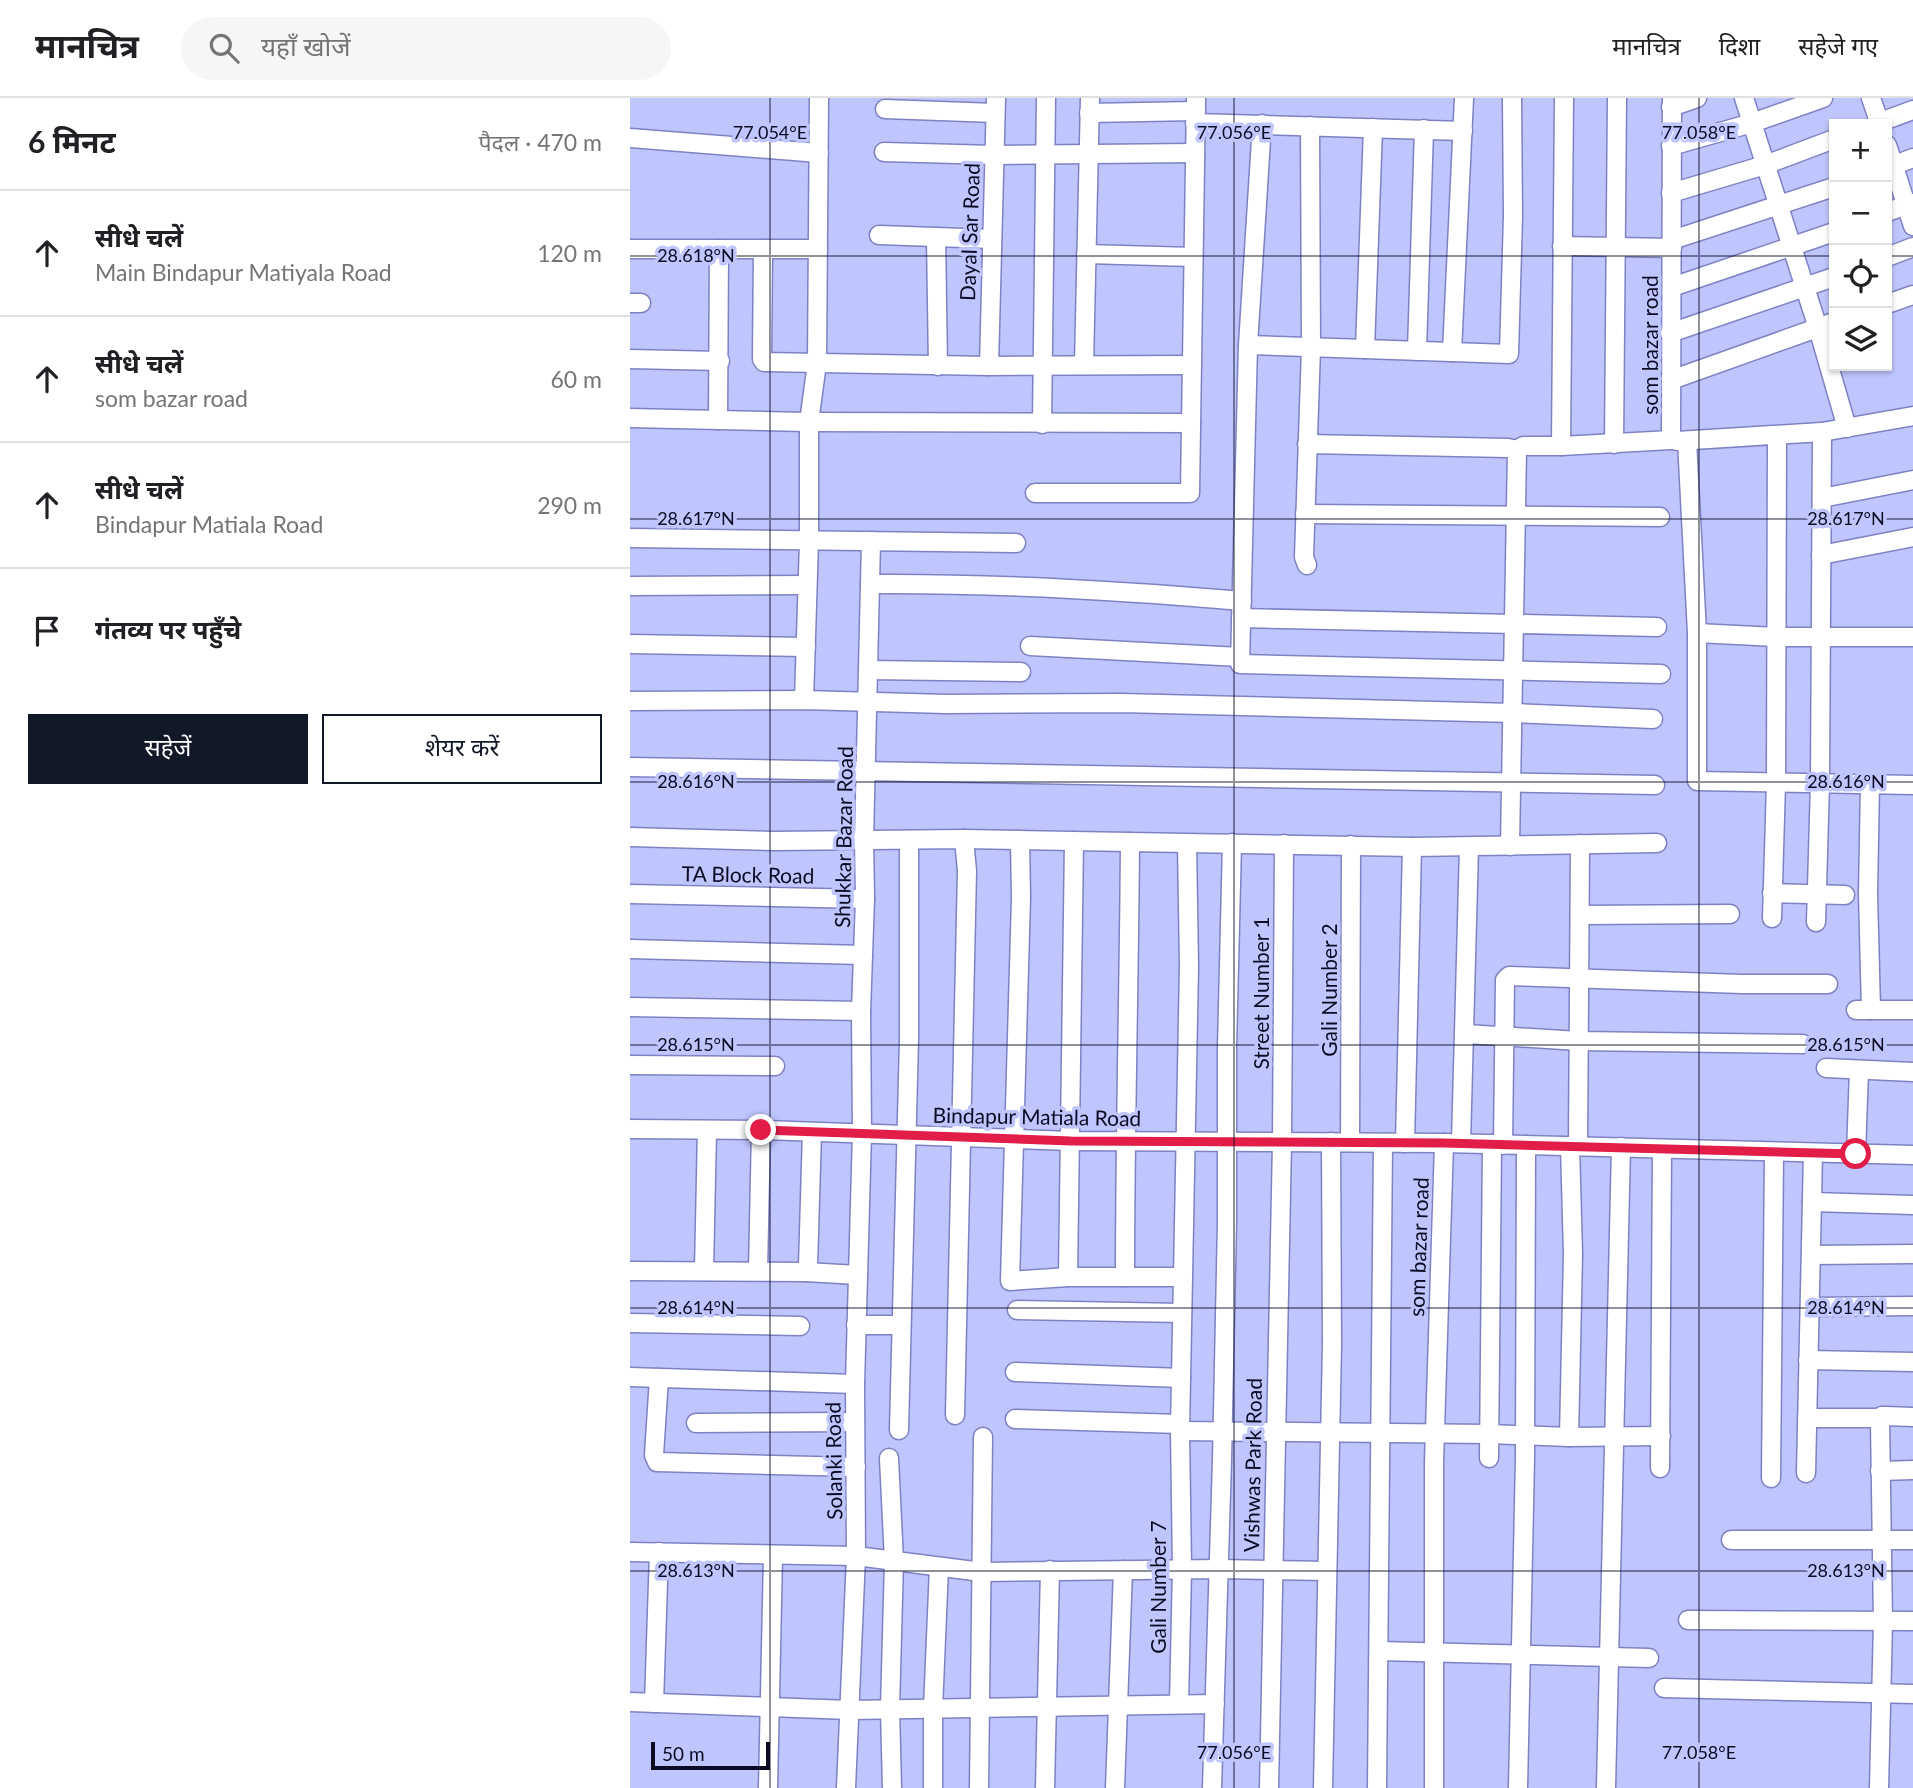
<!DOCTYPE html>
<html lang="hi">
<head>
<meta charset="utf-8">
<style>
	:root { --surface:#fff; --page:#f6f6f6; --text:#202124; --muted:#757577; --line:#e0e0e0; --accent:#111827 }
	body { margin:0; font-family:Lato,"Noto Sans Devanagari",sans-serif; background:var(--page); color:var(--text) }
	.controls { position:absolute; right:21px; top:21px; display:grid; overflow:hidden; border-radius:0px; box-shadow:0 2px 5px #0004 }
	.controls button { width:63px; height:63px; display:grid; place-items:center; padding:0; border:0; border-bottom:2px solid var(--line); background:var(--surface); color:var(--text); font:35px sans-serif }
	.scale { position:absolute; left:21px; bottom:18px; width:119px; box-sizing:border-box; padding-left:7px; border:4px solid #0b0b24; border-top:0; font-size:19px; line-height:24px; white-space:nowrap; color:#0b0b24; -webkit-text-stroke:5px #bfc5fd; paint-order:stroke }
	.stop { position:absolute; width:21px; height:21px; margin:-16px; border:5px solid #e11d48; border-radius:50%; background:#fff }
	.stop.end { background:#e11d48; border-color:#fff; box-shadow:0 2px 7px #0008 }
	.list { margin:0; padding:0; list-style:none }
	h2 { display:flex; justify-content:space-between; align-items:center; height:91px; margin:0; padding:0 28px; font-size:30px }
	h2 small { font-size:23px; font-weight:400; color:var(--muted) }
	.list li { display:grid; grid-template-columns:46px 1fr auto; gap:21px; align-items:center; box-sizing:border-box; height:126px; padding:0 28px; border-top:2px solid var(--line) }
	.list b { display:block; font-size:26px; white-space:nowrap }
	.list p { margin:0; font-size:23px; white-space:nowrap; color:var(--muted) }
	.list em { font-size:23px; font-style:normal; color:var(--muted) }
	.actions { display:flex; gap:14px; padding:21px 28px }
	.actions a { flex:1; padding:16px 0; border:2px solid var(--accent); border-radius:0px; text-align:center; font-size:24px; color:var(--accent) }
	.actions .main { background:var(--accent); color:#fff }
	.icon { flex:none; width:38px; height:38px; fill:none; stroke:currentColor; stroke-width:2; stroke-linecap:round; stroke-linejoin:round }
	.map { position:relative; flex:none; width:1283px; height:1690px; overflow:hidden }
	header { display:flex; align-items:center; gap:42px; box-sizing:border-box; height:98px; padding:0 35px; background:var(--surface); border-bottom:2px solid var(--line) }
	header strong { font-size:33px }
	nav { display:flex; gap:38px; margin-inline-start:auto; font-size:24px }
	.search { width:490px; height:63px; background:var(--page); display:flex; align-items:center; gap:18px; box-sizing:border-box; padding:0 24px; border-radius:38px; color:var(--muted); font-size:26px }
	main { display:flex }
	aside { flex:1; background:var(--surface) }
	.map>svg:first-child { display:block }
	.lines { fill:none; stroke-linecap:round; stroke-linejoin:round }
	.street-casing { stroke:#7e82c4; stroke-width:21 }
	.street { stroke:#fff; stroke-width:18 }
	.route { stroke:#e11d48; stroke-width:9 }
	.ticks { fill:none; stroke:#0b0b24; stroke-width:2; stroke-opacity:0.45 }
	.labels { text-anchor:middle; dominant-baseline:central; stroke-width:7; stroke-linejoin:round; paint-order:stroke }
	.street-label { font-size:21px; fill:#0b0b24; stroke:#bfc5fd }
	.ticks-label { font-size:18px; text-anchor:middle; fill:#0b0b24; stroke:#bfc5fd; stroke-width:7; stroke-linejoin:round; paint-order:stroke }
</style>
</head>
<body>
<header>
<strong>मानचित्र</strong>
<div class="search"><svg class="icon" aria-label="search" viewBox="0 0 24 24"><circle cx="10" cy="10" r="6"/><path d="M15 15l6 6"/></svg>यहाँ खोजें</div>
<nav><a>मानचित्र</a><a>दिशा</a><a>सहेजे गए</a></nav>
</header>
<main>
<aside>
<h2>6 मिनट<small>पैदल · 470 m</small></h2>
<ul class="list">
<li><svg class="icon" aria-label="ahead" viewBox="0 0 24 24"><path d="M12 20V5M6 11l6-6 6 6"/></svg><div><b>सीधे चलें</b><p>Main Bindapur Matiyala Road</p></div><em>120 m</em></li>
<li><svg class="icon" aria-label="ahead" viewBox="0 0 24 24"><path d="M12 20V5M6 11l6-6 6 6"/></svg><div><b>सीधे चलें</b><p>som bazar road</p></div><em>60 m</em></li>
<li><svg class="icon" aria-label="ahead" viewBox="0 0 24 24"><path d="M12 20V5M6 11l6-6 6 6"/></svg><div><b>सीधे चलें</b><p>Bindapur Matiala Road</p></div><em>290 m</em></li>
<li><svg class="icon" aria-label="arrive" viewBox="0 0 24 24"><path d="M6 21V4h12l-3 4 3 4H6"/></svg><div><b>गंतव्य पर पहुँचे</b></div></li>
</ul>
<div class="actions"><a class="main">सहेजें</a><a>शेयर करें</a></div>
</aside>
<div class="map">
<svg width="1283" height="1690" viewBox="0 0 1283 1690">
	<rect width="100%" height="100%" fill="#bfc5fd"/>
	<g class="lines">
		<defs>
			<g id="street">
				<path d="M 1114,0 L 1188,230 L 1217,330"/>
				<path d="M 1241,0 L 1250,26"/>
				<path d="M 1041,9 L 1067,0"/>
				<path d="M 255,11 L 365,15"/>
				<path d="M 459,15 L 566,13"/>
				<path d="M 565,25 L 833,33"/>
				<path d="M 632,26 L 618,247 L 610,566 L 1031,576"/>
				<path d="M 1245,26 L 1283,12"/>
				<path d="M 0,40 L 189,55"/>
				<path d="M 1257,47 L 1283,128"/>
				<path d="M 1041,48 L 1122,25 L 1193,0"/>
				<path d="M 254,54 L 364,57 L 565,55"/>
				<path d="M 1257,70 L 1283,60"/>
				<path d="M 1041,95 L 1135,67 L 1204,41"/>
				<path d="M 1257,114 L 1283,105"/>
				<path d="M 249,137 L 362,141"/>
				<path d="M 306,139 L 308,268"/>
				<path d="M 1042,142 L 1204,89"/>
				<path d="M 932,148 L 1042,150"/>
				<path d="M 0,151 L 188,151"/>
				<path d="M 133,151 L 132,261 L 134,264 L 359,268 L 562,267"/>
				<path d="M 456,156 L 563,159"/>
				<path d="M 1257,159 L 1283,149"/>
				<path d="M 1042,189 L 1204,134"/>
				<path d="M 0,205 L 11,205"/>
				<path d="M 1257,206 L 1283,197"/>
				<path d="M 1040,235 L 1204,179"/>
				<path d="M 618,247 L 879,256 L 883,118 L 882,0"/>
				<path d="M 735,251 L 743,30"/>
				<path d="M 787,253 L 794,31"/>
				<path d="M 822,254 L 834,0"/>
				<path d="M 0,261 L 90,263"/>
				<path d="M 454,267 L 460,0"/>
				<path d="M 359,268 L 366,0"/>
				<path d="M 1041,282 L 1204,224"/>
				<path d="M 0,320 L 176,324 L 561,325"/>
				<path d="M 88,322 L 89,151"/>
				<path d="M 412,326 L 416,0"/>
				<path d="M 1047,343 L 1192,334 L 1283,318"/>
				<path d="M 1057,343 L 1067,535 L 1067,683 L 1283,687"/>
				<path d="M 677,346 L 878,350 L 887,352"/>
				<path d="M 984,346 L 987,0"/>
				<path d="M 931,348 L 934,0"/>
				<path d="M 405,395 L 560,395 L 566,0"/>
				<path d="M 1192,400 L 1283,382"/>
				<path d="M 675,416 L 1030,419"/>
				<path d="M 0,440 L 386,445"/>
				<path d="M 1191,457 L 1283,439"/>
				<path d="M 677,467 L 674,459 L 681,250 L 680,28"/>
				<path d="M 240,486 C 366,485 486,492 612,503"/>
				<path d="M 0,488 L 177,487"/>
				<path d="M 611,520 L 1027,529"/>
				<path d="M 1067,535 L 1146,539 L 1283,539"/>
				<path d="M 0,546 L 176,549"/>
				<path d="M 400,548 L 610,559"/>
				<path d="M 239,572 L 391,574"/>
				<path d="M 174,602 L 179,443 L 179,324 L 187,265 L 189,0"/>
				<path d="M 0,603 L 174,602 L 316,606 L 491,605 L 883,615 L 1023,621"/>
				<path d="M 0,669 L 1025,687"/>
				<path d="M 1240,686 L 1238,796 L 1241,912"/>
				<path d="M 0,739 L 145,743 L 334,741 L 782,749 L 1027,745"/>
				<path d="M 390,742 L 391,800 L 380,1183 L 438,1179 L 553,1179"/>
				<path d="M 880,748 L 887,352 L 893,348 L 931,348 L 1041,342 L 1042,0"/>
				<path d="M 1142,795 L 1215,797"/>
				<path d="M 0,796 L 235,801"/>
				<path d="M 950,817 L 1100,816"/>
				<path d="M 1142,820 L 1146,685 L 1147,338"/>
				<path d="M 1186,824 L 1190,685 L 1192,334"/>
				<path d="M 0,851 L 233,857"/>
				<path d="M 0,909 L 231,913"/>
				<path d="M 1226,912 L 1283,912"/>
				<path d="M 836,936 L 949,943 L 1173,946"/>
				<path d="M 0,967 L 145,968"/>
				<path d="M 1196,970 L 1283,974"/>
				<path d="M 0,1031 L 134,1032 L 441,1043 L 814,1045 L 1283,1057"/>
				<path d="M 720,1044 L 721,747"/>
				<path d="M 775,1045 L 782,749"/>
				<path d="M 831,1045 L 839,749"/>
				<path d="M 873,1047 L 875,882 L 879,878 L 1112,886 L 1198,886"/>
				<path d="M 948,1047 L 950,746"/>
				<path d="M 1226,1056 L 1229,972"/>
				<path d="M 1182,1104 L 1283,1107"/>
				<path d="M 1181,1157 L 1283,1156"/>
				<path d="M 74,1172 L 77,1032"/>
				<path d="M 0,1173 L 176,1174 L 178,1168 L 182,1034"/>
				<path d="M 128,1173 L 131,1032"/>
				<path d="M 176,1174 L 228,1177"/>
				<path d="M 438,1179 L 444,743"/>
				<path d="M 495,1179 C 495,1034 499,889 500,744"/>
				<path d="M 1180,1209 L 1283,1208"/>
				<path d="M 387,1212 L 552,1215"/>
				<path d="M 0,1225 L 170,1228"/>
				<path d="M 226,1227 L 271,1227"/>
				<path d="M 1178,1262 L 1283,1264"/>
				<path d="M 385,1274 L 551,1280"/>
				<path d="M 0,1279 L 225,1286"/>
				<path d="M 29,1280 L 24,1357 L 27,1364 L 226,1369"/>
				<path d="M 325,1317 L 337,773 L 334,741"/>
				<path d="M 1177,1320 L 1251,1320"/>
				<path d="M 385,1321 L 550,1326"/>
				<path d="M 66,1325 L 225,1324"/>
				<path d="M 269,1332 L 279,941 L 279,743"/>
				<path d="M 550,1333 L 859,1336 L 939,1339 L 1031,1338"/>
				<path d="M 939,1339 L 943,1156 L 940,1048"/>
				<path d="M 259,1360 L 264,1463 L 260,1611 L 262,1690"/>
				<path d="M 859,1360 L 862,1046"/>
				<path d="M 1030,1370 L 1032,1051"/>
				<path d="M 1250,1373 L 1283,1372"/>
				<path d="M 1176,1375 L 1183,1055"/>
				<path d="M 1141,1380 L 1144,1055"/>
				<path d="M 1101,1442 L 1283,1442"/>
				<path d="M 0,1454 L 226,1458 L 352,1474 L 589,1471 L 697,1473"/>
				<path d="M 1058,1522 L 1283,1523"/>
				<path d="M 749,1553 L 1019,1560"/>
				<path d="M 1034,1590 L 1283,1596"/>
				<path d="M 0,1604 L 220,1612 L 585,1606"/>
				<path d="M 24,1605 L 29,1454"/>
				<path d="M 549,1606 L 552,1471 L 550,1333 L 559,868 L 557,746"/>
				<path d="M 138,1690 L 143,1458"/>
				<path d="M 216,1690 L 226,1458 L 225,1286 L 232,1035 L 231,913 L 235,801 L 234,742 L 241,443"/>
				<path d="M 303,1690 L 303,1611 L 309,1469"/>
				<path d="M 349,1690 L 353,1339"/>
				<path d="M 415,1690 L 420,1472"/>
				<path d="M 485,1690 L 493,1472"/>
				<path d="M 582,1690 L 592,1362 L 597,1123 L 597,949 L 602,745"/>
				<path d="M 639,1690 L 652,1044 L 654,746"/>
				<path d="M 693,1690 L 702,1246 L 701,1044"/>
				<path d="M 747,1690 L 753,1045"/>
				<path d="M 804,1690 L 804,1365 L 814,1045"/>
				<path d="M 888,1690 L 895,1360 L 896,1047"/>
				<path d="M 976,1690 L 991,1049"/>
				<path d="M 1249,1690 L 1253,1524 L 1250,1323 L 1252,1318 L 1256,1318 L 1283,1319"/>
			</g>
		</defs>
		<use href="#street" class="street-casing"/>
		<use href="#street" class="street"/>
	</g>
	<g class="lines">
		<path class="route" d="M 131,1032 L 441,1043 L 814,1045 L 1226,1056"/>
	</g>
	<path class="ticks" d="M 140,0 L 140,1690M 604,0 L 604,1690M 1069,0 L 1069,1690M 0,158 L 1204,158M 1257,158 L 1283,158M 0,421 L 1283,421M 0,684 L 1283,684M 0,947 L 1283,947M 0,1210 L 1283,1210M 0,1473 L 1283,1473"/>
	<g class="labels">
		<g class="street-label">
			<text transform="translate(339 134) rotate(-88)">Dayal Sar Road</text>
			<text transform="translate(1019 247) rotate(-90)">som bazar road</text>
			<text transform="translate(213 739) rotate(-89)">Shukkar Bazar Road</text>
			<text transform="translate(118 776) rotate(1)">TA Block Road</text>
			<text transform="translate(698 892) rotate(-90)">Gali Number 2</text>
			<text transform="translate(630 895) rotate(-90)">Street Number 1</text>
			<text transform="translate(407 1018) rotate(1)">Bindapur Matiala Road</text>
			<text transform="translate(788 1149) rotate(-88)">som bazar road</text>
			<text transform="translate(203 1363) rotate(-91)">Solanki Road</text>
			<text transform="translate(622 1367) rotate(-89)">Vishwas Park Road</text>
			<text transform="translate(527 1489) rotate(-90)">Gali Number 7</text>
		</g>
	</g>
	<g class="ticks-label">
		<text x="140" y="41">77.054°E</text>
		<text x="604" y="41">77.056°E</text>
		<text x="1069" y="41">77.058°E</text>
		<text x="66" y="164">28.618°N</text>
		<text x="66" y="427">28.617°N</text>
		<text x="1216" y="427">28.617°N</text>
		<text x="66" y="690">28.616°N</text>
		<text x="1216" y="690">28.616°N</text>
		<text x="66" y="953">28.615°N</text>
		<text x="1216" y="953">28.615°N</text>
		<text x="66" y="1216">28.614°N</text>
		<text x="1216" y="1216">28.614°N</text>
		<text x="66" y="1479">28.613°N</text>
		<text x="1216" y="1479">28.613°N</text>
		<text x="604" y="1661">77.056°E</text>
		<text x="1069" y="1661">77.058°E</text>
	</g>
</svg>
<div class="controls">
<button>+</button>
<button>−</button>
<button><svg class="icon" aria-label="locate" viewBox="0 0 24 24"><circle cx="12" cy="12" r="6"/><path d="M12 2v4M12 18v4M2 12h4M18 12h4"/></svg></button>
<button><svg class="icon" aria-label="layers" viewBox="0 0 24 24"><path d="M12 4l9 5-9 5-9-5zM3 14l9 5 9-5"/></svg></button>
</div>
<div class="scale">50 m</div>
<div class="stop" style="left:1226px;top:1056px"></div>
<div class="stop end" style="left:131px;top:1032px"></div>
</div>
</main>
</body>
</html>
